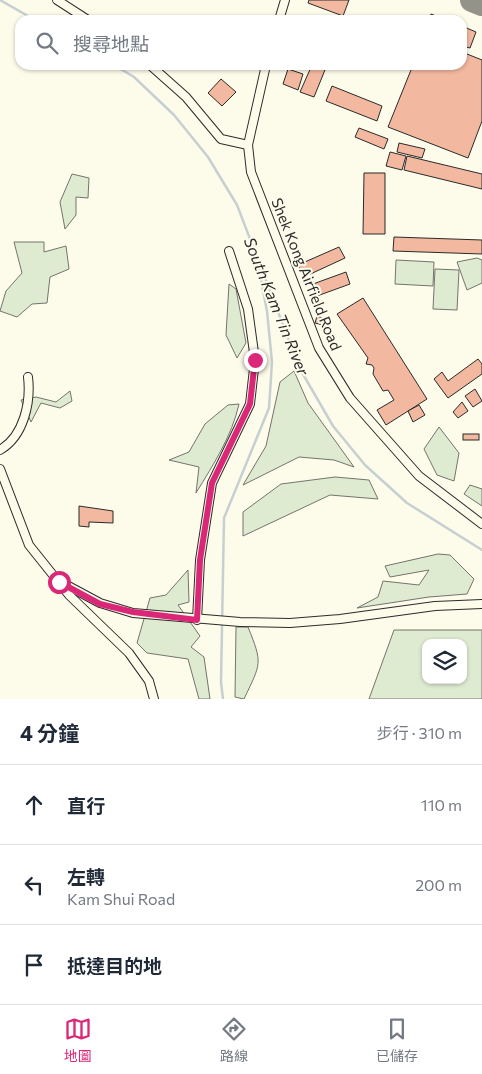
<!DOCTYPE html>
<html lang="zh-TW">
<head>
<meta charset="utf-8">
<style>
	:root { --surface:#fff; --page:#f6f6f7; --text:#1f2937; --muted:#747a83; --line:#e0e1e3; --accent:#db2777 }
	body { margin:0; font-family:Commissioner,"Noto Sans TC",sans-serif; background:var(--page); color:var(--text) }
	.controls { position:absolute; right:15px; bottom:15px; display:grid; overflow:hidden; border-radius:10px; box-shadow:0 1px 4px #0004 }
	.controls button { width:45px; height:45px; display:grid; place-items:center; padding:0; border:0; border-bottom:1px solid var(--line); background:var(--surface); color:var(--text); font:25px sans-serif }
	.stop { position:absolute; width:15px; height:15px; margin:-11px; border:4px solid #db2777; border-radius:50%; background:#fff }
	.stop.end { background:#db2777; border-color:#fff; box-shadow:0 1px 5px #0008 }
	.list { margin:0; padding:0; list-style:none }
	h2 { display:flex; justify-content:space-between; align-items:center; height:65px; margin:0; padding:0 20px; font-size:21px }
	h2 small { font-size:16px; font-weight:400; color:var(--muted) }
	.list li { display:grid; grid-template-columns:32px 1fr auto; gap:15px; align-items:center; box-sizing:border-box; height:80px; padding:0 20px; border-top:1px solid var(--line) }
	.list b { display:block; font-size:19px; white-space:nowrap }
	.list p { margin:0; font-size:16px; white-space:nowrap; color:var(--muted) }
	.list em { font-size:16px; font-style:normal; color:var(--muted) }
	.icon { flex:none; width:28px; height:28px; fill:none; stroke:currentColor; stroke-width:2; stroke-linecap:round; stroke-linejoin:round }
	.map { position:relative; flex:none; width:482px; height:699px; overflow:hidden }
	.search { position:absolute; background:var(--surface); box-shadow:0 1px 4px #0004; left:15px; right:15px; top:15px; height:55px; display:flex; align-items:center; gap:12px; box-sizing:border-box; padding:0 18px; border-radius:15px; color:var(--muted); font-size:19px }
	.sheet { height:305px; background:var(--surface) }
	nav { display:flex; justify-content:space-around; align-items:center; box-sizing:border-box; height:70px; border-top:1px solid var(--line); background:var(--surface); font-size:14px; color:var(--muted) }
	nav a { display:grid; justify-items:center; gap:2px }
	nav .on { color:var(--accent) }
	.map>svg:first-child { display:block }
	.green { fill:#deebd1; stroke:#74746e; fill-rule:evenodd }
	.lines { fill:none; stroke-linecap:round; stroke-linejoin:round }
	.stream { stroke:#c7d0d0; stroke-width:2.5 }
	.taxiway { stroke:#94938a; stroke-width:24 }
	.building { fill:#f2b8a0; stroke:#2b2b2b }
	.street-casing { stroke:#2b2b2b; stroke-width:10 }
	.street { stroke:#fdfbea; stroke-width:8 }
	.route { stroke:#db2777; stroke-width:6 }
	.labels { text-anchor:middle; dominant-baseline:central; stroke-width:4; stroke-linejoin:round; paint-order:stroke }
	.street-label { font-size:15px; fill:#2b2b2b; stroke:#fdfbea }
	.water-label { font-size:16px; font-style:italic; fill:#2b2b2b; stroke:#fdfbea }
</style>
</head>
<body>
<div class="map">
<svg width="482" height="699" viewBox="0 0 482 699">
	<rect width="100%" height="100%" fill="#fdfbea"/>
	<g class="green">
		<path d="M 72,174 L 89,178 L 88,198 L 76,197 L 76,215 L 65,229 L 60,202 Z"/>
		<path d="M 14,242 L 44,242 L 44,252 L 66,246 L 69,269 L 50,277 L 47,303 L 32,304 L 17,317 L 0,311 L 6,291 L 22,273 Z"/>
		<path d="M 477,258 L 482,260 L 482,283 L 467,290 L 457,262 Z"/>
		<path d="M 396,260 L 434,262 L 433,286 L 395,284 Z"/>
		<path d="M 435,269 L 459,270 L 457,310 L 433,309 Z"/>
		<path d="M 229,284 L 236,289 L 246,343 L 237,358 L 226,335 Z"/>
		<path d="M 294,371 L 308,403 L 354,467 L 334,460 L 299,457 L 243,485 L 266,446 L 280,382 Z"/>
		<path d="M 70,391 L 72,401 L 60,408 L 41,403 L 31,422 L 21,400 L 36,397 L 56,402 Z"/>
		<path d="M 239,404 C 232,436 213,465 196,493 L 199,467 L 169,460 L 189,452 L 205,424 L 228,405 Z"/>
		<path d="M 439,427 L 459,453 L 454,481 L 437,475 L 424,449 Z"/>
		<path d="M 335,477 L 369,480 L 378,499 L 330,495 L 243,536 L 243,512 L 281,484 Z"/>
		<path d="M 470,485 L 482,489 L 482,506 L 464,494 Z"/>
		<path d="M 438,554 L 450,555 L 474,579 L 467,594 L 429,597 L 357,608 L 378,597 L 383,581 L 419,585 L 429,570 L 390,577 L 385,566 Z"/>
		<path d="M 188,570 L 189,602 L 178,605 L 200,636 L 191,647 L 204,657 L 210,699 L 199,699 L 188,659 L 147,653 L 137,643 L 150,598 L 166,595 Z"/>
		<path d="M 236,627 L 248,627 C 263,664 261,663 244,699 L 235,697 Z"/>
		<path d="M 394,630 L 482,630 L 482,699 L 369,699 ZM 426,643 L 463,643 L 463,680 L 426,680 Z"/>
	</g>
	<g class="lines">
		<g class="stream">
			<path d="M 0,0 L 35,20"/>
			<path d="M 114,65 L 134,77 L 174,115 L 208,157 L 237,205 L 300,369 L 333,426 L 365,465 L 407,503 L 482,550"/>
			<path d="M 223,699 L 221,682 L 224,518 L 269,408 L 272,362 L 267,311 L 258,264"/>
		</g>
		<path class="taxiway" d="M 472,0 L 482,4"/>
	</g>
	<g class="building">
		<path d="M 309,0 L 349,0 L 343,16 L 308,3 Z"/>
		<path d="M 431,14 L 446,20 L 429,20 Z"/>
		<path d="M 462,26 L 476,32 L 470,48 L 462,46 Z"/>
		<path d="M 462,52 L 482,60 L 482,121 L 468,158 L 388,127 L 413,65 L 462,65 Z"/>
		<path d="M 312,65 L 327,65 L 314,97 L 300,92 Z"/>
		<path d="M 288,69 L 303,74 L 298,90 L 283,84 Z"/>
		<path d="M 221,79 L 236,92 L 222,106 L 208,93 Z"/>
		<path d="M 332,86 L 382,106 L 377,121 L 326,101 Z"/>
		<path d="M 359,128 L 388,139 L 384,149 L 355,137 Z"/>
		<path d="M 399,143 L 425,149 L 422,158 L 397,152 Z"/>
		<path d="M 390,152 L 406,156 L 402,170 L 386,166 Z"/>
		<path d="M 407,156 L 482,174 L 482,189 L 404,170 Z"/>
		<path d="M 364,173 L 385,173 L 385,234 L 363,234 Z"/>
		<path d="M 394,237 L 482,240 L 482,254 L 393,251 Z"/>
		<path d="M 339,247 L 345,258 L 304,277 L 298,265 Z"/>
		<path d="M 346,272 L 350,284 L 317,296 L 313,284 Z"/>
		<path d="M 363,298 L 427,399 L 386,425 L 377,410 L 394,400 L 388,390 L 383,391 L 373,374 L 374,368 L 372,365 L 366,364 L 368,358 L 337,314 Z"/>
		<path d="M 317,316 L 325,319 L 323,325 L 315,323 Z"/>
		<path d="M 478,359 L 482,364 L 482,374 L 448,398 L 434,379 L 442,372 L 448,381 Z"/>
		<path d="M 475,389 L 482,401 L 473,407 L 465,396 Z"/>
		<path d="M 462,402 L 468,411 L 458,418 L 453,412 Z"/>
		<path d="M 419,405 L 425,415 L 413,422 L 408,411 Z"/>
		<rect x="463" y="434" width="16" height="6"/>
		<path d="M 79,506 L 113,511 L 113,523 L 89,522 L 89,527 L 79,526 Z"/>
	</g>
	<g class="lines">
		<defs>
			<g id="street">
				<path d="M 57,0 L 88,20"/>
				<path d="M 279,20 L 285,0"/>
				<path d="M 150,65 L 186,97 L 221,139 L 248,145"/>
				<path d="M 266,65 L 248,145 L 251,172 L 319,348 L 350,398 L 419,476 L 482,524"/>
				<path d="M 0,450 C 24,436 31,402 28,377"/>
				<path d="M 0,469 L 29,545 L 69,595 L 129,653 L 149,681 L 154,699"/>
				<path d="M 59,581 L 100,603 L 133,613 L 240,622 L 290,623 L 340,619 L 435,606 L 482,604"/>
				<path d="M 197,620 L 200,560 L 212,483 L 250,404 L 255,360 L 248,309 L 229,251"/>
			</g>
		</defs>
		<use href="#street" class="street-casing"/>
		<use href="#street" class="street"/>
	</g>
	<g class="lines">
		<path class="route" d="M 59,582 L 100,604 L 133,612 L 197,620 L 200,560 L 212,483 L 250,404 L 255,360"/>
	</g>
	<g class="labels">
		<g class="street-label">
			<text transform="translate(307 274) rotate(68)">Shek Kong Airfield Road</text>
		</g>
		<g class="water-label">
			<text transform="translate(277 306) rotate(68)">South Kam Tin River</text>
		</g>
	</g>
</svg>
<div class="controls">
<button><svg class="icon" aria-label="layers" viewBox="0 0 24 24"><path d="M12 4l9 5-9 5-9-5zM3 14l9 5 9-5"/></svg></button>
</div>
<div class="stop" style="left:59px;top:582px"></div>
<div class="stop end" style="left:255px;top:360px"></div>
<div class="search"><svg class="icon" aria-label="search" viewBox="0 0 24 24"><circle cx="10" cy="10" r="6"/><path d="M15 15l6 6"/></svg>搜尋地點</div>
</div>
<section class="sheet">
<h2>4 分鐘<small>步行 · 310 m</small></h2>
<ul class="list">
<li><svg class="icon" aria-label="ahead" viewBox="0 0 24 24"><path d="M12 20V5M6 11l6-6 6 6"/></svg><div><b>直行</b></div><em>110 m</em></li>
<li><svg class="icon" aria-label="left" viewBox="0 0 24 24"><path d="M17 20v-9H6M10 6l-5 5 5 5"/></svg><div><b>左轉</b><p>Kam Shui Road</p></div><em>200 m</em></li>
<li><svg class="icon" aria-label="arrive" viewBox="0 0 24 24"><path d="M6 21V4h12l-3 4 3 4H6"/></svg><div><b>抵達目的地</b></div></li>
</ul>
</section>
<nav>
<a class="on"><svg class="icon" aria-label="map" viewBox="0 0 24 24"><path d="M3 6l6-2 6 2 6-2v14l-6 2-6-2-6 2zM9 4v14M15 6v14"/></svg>地圖</a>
<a><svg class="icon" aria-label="directions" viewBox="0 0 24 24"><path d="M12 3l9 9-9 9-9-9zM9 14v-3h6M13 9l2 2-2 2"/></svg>路線</a>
<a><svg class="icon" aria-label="saved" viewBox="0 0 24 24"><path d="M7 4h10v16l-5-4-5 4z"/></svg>已儲存</a>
</nav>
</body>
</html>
